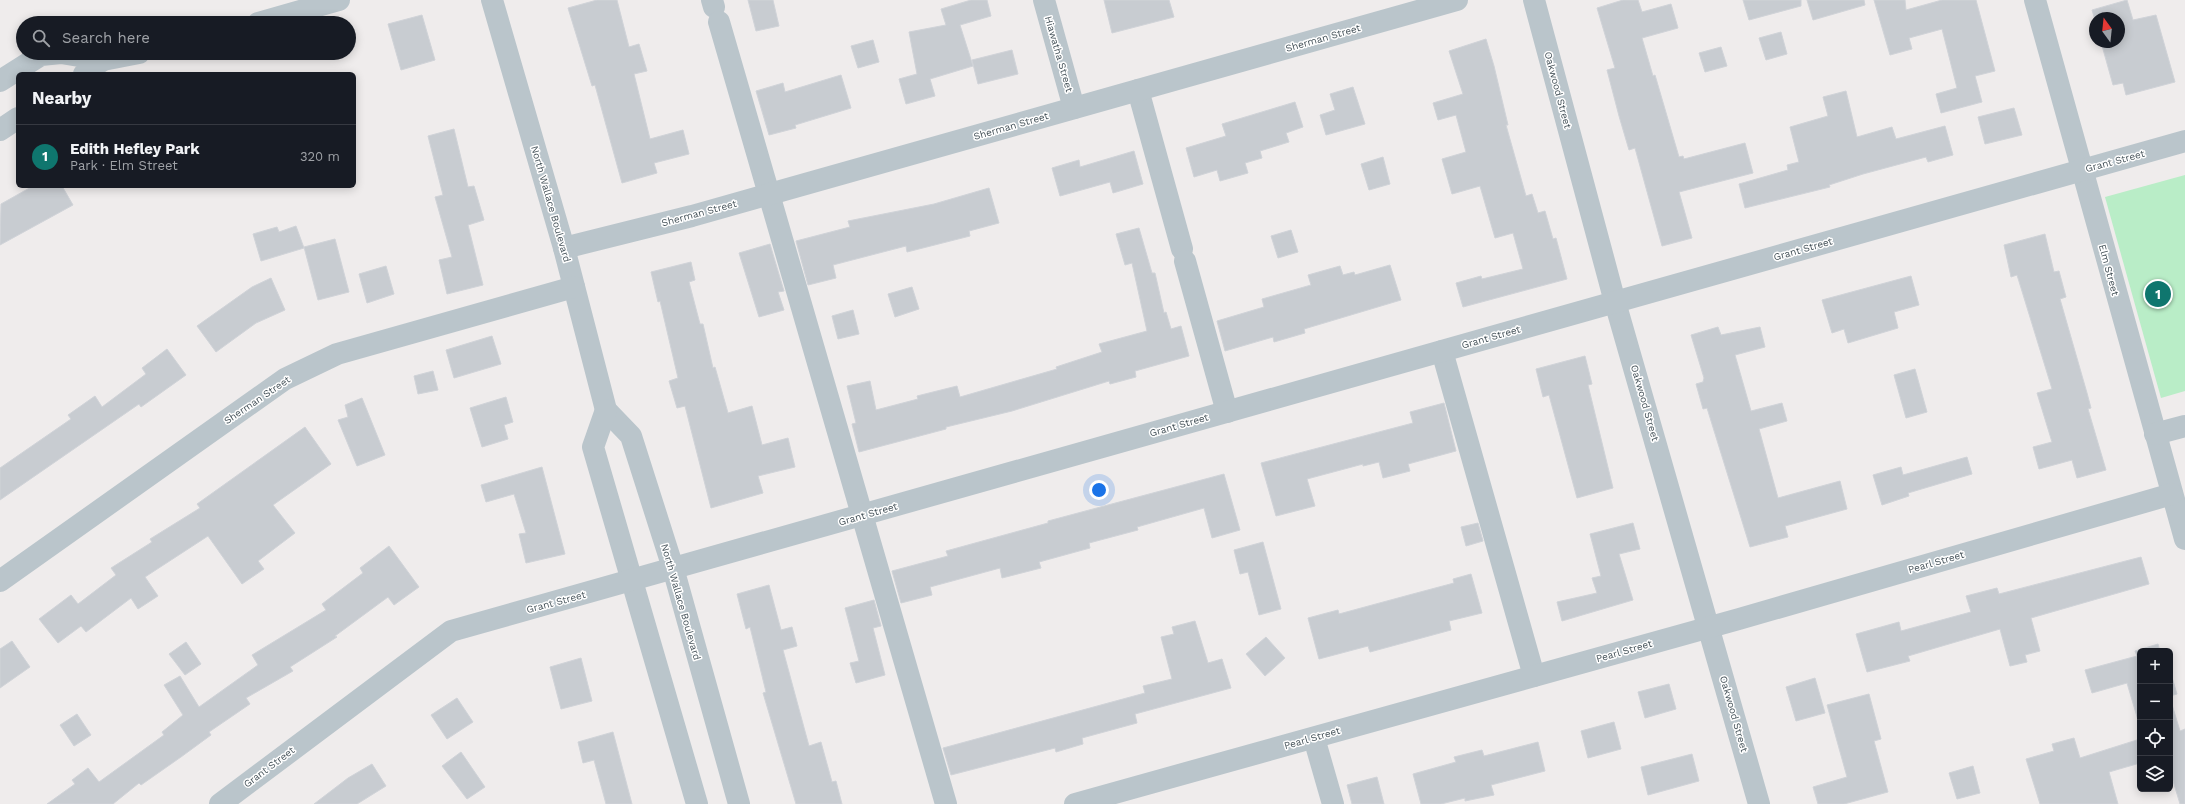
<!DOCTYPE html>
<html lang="en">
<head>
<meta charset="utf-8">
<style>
	:root { --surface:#171b24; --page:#20242c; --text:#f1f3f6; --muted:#9ea1a6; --line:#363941; --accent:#0f766e }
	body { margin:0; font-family:"Work Sans",sans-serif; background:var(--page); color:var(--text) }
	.controls { position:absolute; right:12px; bottom:12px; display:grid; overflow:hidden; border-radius:6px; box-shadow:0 2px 10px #0003 }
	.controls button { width:36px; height:36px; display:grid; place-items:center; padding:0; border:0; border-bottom:1px solid var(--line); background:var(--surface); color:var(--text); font:20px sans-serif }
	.compass { position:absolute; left:2089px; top:12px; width:36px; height:36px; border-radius:50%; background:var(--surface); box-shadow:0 2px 10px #0003; rotate:345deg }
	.you { position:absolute; left:1099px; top:490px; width:14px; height:14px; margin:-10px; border:3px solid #fff; border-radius:50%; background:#1a73e8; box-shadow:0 0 0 6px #1a73e833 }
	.badge { display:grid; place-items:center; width:26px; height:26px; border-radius:50%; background:var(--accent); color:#fff; font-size:13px; font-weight:700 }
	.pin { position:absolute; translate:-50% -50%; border:2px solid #fff; box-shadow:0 1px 4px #0006 }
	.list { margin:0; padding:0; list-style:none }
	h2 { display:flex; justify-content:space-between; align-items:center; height:52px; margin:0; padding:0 16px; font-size:17px }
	h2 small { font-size:13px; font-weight:400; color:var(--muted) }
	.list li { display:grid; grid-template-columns:26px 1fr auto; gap:12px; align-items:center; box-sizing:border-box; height:64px; padding:0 16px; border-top:1px solid var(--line) }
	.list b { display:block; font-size:15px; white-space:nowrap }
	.list p { margin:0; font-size:13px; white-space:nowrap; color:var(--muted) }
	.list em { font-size:13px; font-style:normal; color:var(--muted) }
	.icon { flex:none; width:22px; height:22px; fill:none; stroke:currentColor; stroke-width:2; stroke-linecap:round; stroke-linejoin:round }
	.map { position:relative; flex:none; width:2185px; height:804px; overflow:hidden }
	.search { position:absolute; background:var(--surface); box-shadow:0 2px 10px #0003; left:16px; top:16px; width:340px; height:44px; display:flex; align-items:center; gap:10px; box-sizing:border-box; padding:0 14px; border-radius:22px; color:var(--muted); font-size:15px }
	.panel { position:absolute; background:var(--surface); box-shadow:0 2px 10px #0003; left:16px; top:72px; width:340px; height:116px; border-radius:6px }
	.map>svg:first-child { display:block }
	.green { fill:#b9edc7 }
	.building { fill:#c8ccd1; stroke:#d0d3d8 }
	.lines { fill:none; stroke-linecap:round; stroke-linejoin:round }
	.minor { stroke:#bac5cb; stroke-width:22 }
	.labels { text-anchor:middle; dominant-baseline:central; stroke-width:3; stroke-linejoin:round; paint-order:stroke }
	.street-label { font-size:10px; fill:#455259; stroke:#fff }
</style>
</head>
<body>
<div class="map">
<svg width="2185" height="804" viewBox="0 0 2185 804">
	<rect width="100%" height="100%" fill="#efecec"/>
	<path class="green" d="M 2185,175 L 2185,391 L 2161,398 L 2105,197 Z"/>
	<g class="building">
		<path d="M 597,0 L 617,0 L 629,47 L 639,44 L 647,71 L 634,74 L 650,139 L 683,130 L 689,154 L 654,163 L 657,173 L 622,183 L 595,85 L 592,86 L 568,8 Z"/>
		<path d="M 748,0 L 773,0 L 779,26 L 756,31 Z"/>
		<path d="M 971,0 L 987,0 L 991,16 L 960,25 L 973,66 L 930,79 L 935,96 L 906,104 L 899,79 L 917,74 L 909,32 L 946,25 L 941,9 Z"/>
		<path d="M 1104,0 L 1169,0 L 1174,17 L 1112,33 Z"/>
		<path d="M 1623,0 L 1638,0 L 1642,12 L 1671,4 L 1678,28 L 1642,38 L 1653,76 L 1655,75 L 1679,157 L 1683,156 L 1684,159 L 1745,143 L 1753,173 L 1679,192 L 1692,238 L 1662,246 L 1635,148 L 1629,150 L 1619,116 L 1607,70 L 1615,68 L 1597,8 Z"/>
		<path d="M 1743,0 L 1801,0 L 1801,6 L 1749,20 Z"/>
		<path d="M 1807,0 L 1864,0 L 1865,5 L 1813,20 Z"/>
		<path d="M 1874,0 L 1905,0 L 1906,10 L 1942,0 L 1976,0 L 1995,71 L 1975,76 L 1982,102 L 1941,113 L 1936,94 L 1957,88 L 1942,29 L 1909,38 L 1912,49 L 1890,55 Z"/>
		<path d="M 2127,0 L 2133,20 L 2156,15 L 2175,82 L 2126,95 L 2123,83 L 2113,85 L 2101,42 L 2119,42 L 2119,18 L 2095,18 L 2095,20 L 2092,10 Z"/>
		<path d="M 422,15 L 435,60 L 401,70 L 388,24 Z"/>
		<path d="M 1781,32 L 1787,54 L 1766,60 L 1759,38 Z"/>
		<path d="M 1486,39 L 1494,66 L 1508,125 L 1506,125 L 1526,196 L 1532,194 L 1538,213 L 1545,211 L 1553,239 L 1556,238 L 1567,279 L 1463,307 L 1456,283 L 1481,276 L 1482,279 L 1523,269 L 1513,233 L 1495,238 L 1480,186 L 1452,194 L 1442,159 L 1466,152 L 1456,115 L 1438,120 L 1433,103 L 1463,94 L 1449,51 Z"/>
		<path d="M 873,40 L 879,62 L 858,68 L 851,46 Z"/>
		<path d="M 1721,47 L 1727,66 L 1705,72 L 1699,53 Z"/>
		<path d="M 1012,50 L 1018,74 L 978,84 L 972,60 Z"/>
		<path d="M 841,75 L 851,108 L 795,125 L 796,128 L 769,135 L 756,91 L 783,83 L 785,92 Z"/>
		<path d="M 1353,87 L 1365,124 L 1326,135 L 1320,115 L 1335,110 L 1330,94 Z"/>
		<path d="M 1846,91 L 1857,137 L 1892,127 L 1896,139 L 1945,126 L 1953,155 L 1928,162 L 1926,157 L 1863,174 L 1829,185 L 1830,187 L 1745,208 L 1739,184 L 1788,170 L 1787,165 L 1799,162 L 1790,127 L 1828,116 L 1823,97 Z"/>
		<path d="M 1295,102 L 1303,127 L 1286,133 L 1289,142 L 1260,151 L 1262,158 L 1245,163 L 1248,173 L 1220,181 L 1217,170 L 1194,177 L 1186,148 L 1226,136 L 1222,124 Z"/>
		<path d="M 2014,108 L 2022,135 L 1985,144 L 1978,117 Z"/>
		<path d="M 454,129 L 468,187 L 474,186 L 484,220 L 468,225 L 483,285 L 447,294 L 439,260 L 452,257 L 435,197 L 443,195 L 428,136 Z"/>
		<path d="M 1134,151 L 1143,184 L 1113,193 L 1110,182 L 1060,196 L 1052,168 L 1079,160 L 1080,167 Z"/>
		<path d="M 1383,157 L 1390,184 L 1369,190 L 1361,164 Z"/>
		<path d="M 33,186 L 62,186 L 73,205 L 0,245 L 1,204 Z"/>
		<path d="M 989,188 L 999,223 L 969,231 L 970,236 L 907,252 L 906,246 L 833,265 L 836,278 L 808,285 L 796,241 L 850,227 L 848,221 L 934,204 Z"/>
		<path d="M 296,226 L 304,248 L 261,261 L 253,234 L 277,227 L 279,232 Z"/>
		<path d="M 1139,228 L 1152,273 L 1155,273 L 1164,313 L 1166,312 L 1171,329 L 1181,326 L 1189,356 L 1135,371 L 1136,377 L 1110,384 L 1109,381 L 1012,411 L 946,427 L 946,429 L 859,452 L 852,424 L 856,423 L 847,386 L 870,381 L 876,410 L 918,399 L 917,396 L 957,386 L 960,397 L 1057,369 L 1056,367 L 1102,352 L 1099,344 L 1147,331 L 1132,263 L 1125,265 L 1116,234 Z"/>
		<path d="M 1291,230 L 1298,252 L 1278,258 L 1271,236 Z"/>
		<path d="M 2045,234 L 2054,272 L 2059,271 L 2066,297 L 2060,299 L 2087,393 L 2091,408 L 2088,409 L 2106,470 L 2077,478 L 2072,460 L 2039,469 L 2033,447 L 2052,442 L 2037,393 L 2052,389 L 2017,275 L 2011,277 L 2004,245 Z"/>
		<path d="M 335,239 L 349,292 L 318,300 L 304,247 Z"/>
		<path d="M 770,244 L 784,291 L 778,292 L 784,310 L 759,317 L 739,253 Z"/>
		<path d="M 691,262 L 695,280 L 689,282 L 700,324 L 703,324 L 713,368 L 715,367 L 728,413 L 752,406 L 762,445 L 788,438 L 795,467 L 758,476 L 763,493 L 711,508 L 685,406 L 677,408 L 669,381 L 678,378 L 660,301 L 658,302 L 651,272 Z"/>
		<path d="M 1390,265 L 1401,300 L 1304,329 L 1305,333 L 1274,342 L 1273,337 L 1225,351 L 1217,321 L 1264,307 L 1262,299 L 1311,285 L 1308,275 L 1340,266 L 1343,275 L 1354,272 L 1355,275 Z"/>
		<path d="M 386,266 L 394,294 L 367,303 L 359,274 Z"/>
		<path d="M 1911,276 L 1919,305 L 1894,312 L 1898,328 L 1848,343 L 1844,329 L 1832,333 L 1822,300 Z"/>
		<path d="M 271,278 L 285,310 L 256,323 L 216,352 L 197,326 L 252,287 Z"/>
		<path d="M 912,287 L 919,309 L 895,317 L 888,294 Z"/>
		<path d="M 853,310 L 859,334 L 838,339 L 832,316 Z"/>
		<path d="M 1718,327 L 1721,335 L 1760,327 L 1765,347 L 1735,355 L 1751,411 L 1782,403 L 1787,421 L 1759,429 L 1778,498 L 1840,481 L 1847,509 L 1785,526 L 1788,537 L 1750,547 L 1707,408 L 1703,409 L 1696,384 L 1703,382 L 1704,378 L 1691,335 Z"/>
		<path d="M 492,336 L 501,364 L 454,378 L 446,350 Z"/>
		<path d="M 167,349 L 186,375 L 141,407 L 139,404 L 0,500 L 0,468 L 71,419 L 68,415 L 95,396 L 102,407 L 146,374 L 142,368 Z"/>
		<path d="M 1585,356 L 1592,384 L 1588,385 L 1613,488 L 1577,498 L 1549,395 L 1543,397 L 1536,369 Z"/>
		<path d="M 1915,369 L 1927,412 L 1906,418 L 1894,375 Z"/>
		<path d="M 433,371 L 438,390 L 418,394 L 414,376 Z"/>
		<path d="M 506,397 L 513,422 L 504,425 L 508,439 L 482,447 L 470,408 Z"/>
		<path d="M 362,398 L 385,455 L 357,466 L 338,420 L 348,417 L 345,405 Z"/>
		<path d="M 1444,403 L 1456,451 L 1408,464 L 1410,471 L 1383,478 L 1379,462 L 1363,466 L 1363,464 L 1307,479 L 1315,506 L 1276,516 L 1261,463 L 1413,423 L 1410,412 Z"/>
		<path d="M 305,427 L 331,464 L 273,505 L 295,533 L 258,561 L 264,569 L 242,584 L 208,536 L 145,577 L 158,596 L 138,609 L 131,598 L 86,632 L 81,626 L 58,643 L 39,619 L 71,595 L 78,604 L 116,575 L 111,568 L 152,542 L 150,539 L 200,508 L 197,504 Z"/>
		<path d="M 1967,457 L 1972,474 L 1908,493 L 1909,496 L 1882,505 L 1873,475 L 1901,467 L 1903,475 Z"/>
		<path d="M 542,467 L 565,554 L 526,563 L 519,534 L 526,533 L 514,494 L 486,502 L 481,485 Z"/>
		<path d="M 1224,474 L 1240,530 L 1212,538 L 1204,508 L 1137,527 L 1138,530 L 1089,543 L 1090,548 L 1039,562 L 1041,568 L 1002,578 L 1000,568 L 930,587 L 932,595 L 901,603 L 892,571 L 948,556 L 946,551 L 1048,523 L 1048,521 Z"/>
		<path d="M 1478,523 L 1483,541 L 1466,546 L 1461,527 Z"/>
		<path d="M 1633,523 L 1640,549 L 1619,554 L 1633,600 L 1562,621 L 1557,602 L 1597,593 L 1592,578 L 1601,576 L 1590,534 Z"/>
		<path d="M 1263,542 L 1281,609 L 1259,615 L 1248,572 L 1240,574 L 1234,550 Z"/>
		<path d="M 389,546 L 419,587 L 394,605 L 388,597 L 335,636 L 337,637 L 290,667 L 293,671 L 246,698 L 250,704 L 209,732 L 211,735 L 181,757 L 141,785 L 139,783 L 113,804 L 47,804 L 75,784 L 72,780 L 88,768 L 99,782 L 164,735 L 162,732 L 183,715 L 164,685 L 180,676 L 199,707 L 258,665 L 252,655 L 326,610 L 322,604 L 363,573 L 360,568 Z"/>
		<path d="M 2141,557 L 2149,584 L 2031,618 L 2040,651 L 2025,655 L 2027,662 L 2010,666 L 2000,629 L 1908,656 L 1910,661 L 1867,672 L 1856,634 L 1899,622 L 1901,631 L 1971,612 L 1966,596 L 1997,588 L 1999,594 Z"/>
		<path d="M 1471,574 L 1482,613 L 1449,621 L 1451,630 L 1370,652 L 1368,646 L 1319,659 L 1308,618 L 1338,610 L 1339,614 L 1409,595 L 1454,583 L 1453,579 Z"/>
		<path d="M 769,585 L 781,630 L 792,627 L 797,646 L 783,650 L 809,746 L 821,742 L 832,782 L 836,781 L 842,804 L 796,804 L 763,693 L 766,692 L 750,627 L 746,629 L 737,594 Z"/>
		<path d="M 874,600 L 881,626 L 873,628 L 885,675 L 856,683 L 850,663 L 859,661 L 845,608 Z"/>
		<path d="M 1195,621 L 1208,663 L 1222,659 L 1231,688 L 1135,714 L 1137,723 L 1082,738 L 1083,744 L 1056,752 L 1055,748 L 951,775 L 943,748 L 1145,693 L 1143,686 L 1172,679 L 1161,637 L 1174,634 L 1172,627 Z"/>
		<path d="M 1266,637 L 1285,658 L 1265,676 L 1246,654 Z"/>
		<path d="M 12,641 L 30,667 L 0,688 L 0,649 Z"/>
		<path d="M 186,642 L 201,664 L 185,675 L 169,654 Z"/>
		<path d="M 2158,644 L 2160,651 L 2140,651 L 2140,727 L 2127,683 L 2092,693 L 2085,670 L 2137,656 L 2135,651 Z"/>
		<path d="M 581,658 L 592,701 L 561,709 L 550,667 Z"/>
		<path d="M 2170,674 L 2171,674 L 2177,694 L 2170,696 Z"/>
		<path d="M 1815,678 L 1825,713 L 1796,721 L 1786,687 Z"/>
		<path d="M 1669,684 L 1676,709 L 1645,718 L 1638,692 Z"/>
		<path d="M 1869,694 L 1881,739 L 1874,741 L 1888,792 L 1844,804 L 1818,804 L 1813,787 L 1847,777 L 1827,705 Z"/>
		<path d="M 457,698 L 473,722 L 447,739 L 431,715 Z"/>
		<path d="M 2170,698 L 2180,731 L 2185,729 L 2185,804 L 2180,804 L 2170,771 Z"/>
		<path d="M 77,714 L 91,735 L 74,746 L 60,725 Z"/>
		<path d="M 1614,722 L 1621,749 L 1588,758 L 1581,731 Z"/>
		<path d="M 613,732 L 632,804 L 606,804 L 594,760 L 583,763 L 578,742 Z"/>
		<path d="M 2074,738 L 2080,758 L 2140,739 L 2140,763 L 2109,772 L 2118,804 L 2040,804 L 2026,759 L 2054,751 L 2052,744 Z"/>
		<path d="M 1538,742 L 1545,771 L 1491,785 L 1494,795 L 1465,801 L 1465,798 L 1441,804 L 1421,804 L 1413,774 L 1456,762 L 1454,757 L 1482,750 L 1484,756 Z"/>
		<path d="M 461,752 L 485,787 L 467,799 L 442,766 Z"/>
		<path d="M 1692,754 L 1699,781 L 1648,795 L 1641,767 Z"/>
		<path d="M 372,764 L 386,786 L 357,804 L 314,804 L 348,778 Z"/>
		<path d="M 1973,766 L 1980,793 L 1957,799 L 1949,773 Z"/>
		<path d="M 1377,777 L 1384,804 L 1352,804 L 1347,785 Z"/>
	</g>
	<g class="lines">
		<g class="minor">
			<path d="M 492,0 L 564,248 L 606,410 L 631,436 L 673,568 L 739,804"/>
			<path d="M 712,0 L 714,7"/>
			<path d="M 1044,0 L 1074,108"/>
			<path d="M 1534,0 L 1615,302 L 1759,804"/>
			<path d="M 2035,0 L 2185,539"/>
			<path d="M 719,22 L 946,804"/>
			<path d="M 258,23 L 339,0"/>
			<path d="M 103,60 L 139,53"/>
			<path d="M 0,81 L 41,55 L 61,53 L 103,60 L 84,74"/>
			<path d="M 1138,90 L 1182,249"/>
			<path d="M 0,130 L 18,118"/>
			<path d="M 564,248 L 692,216 L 1457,0"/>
			<path d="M 1185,261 L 1227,412"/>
			<path d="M 1442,351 L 1534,676"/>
			<path d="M 606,410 L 593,447 L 697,804"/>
			<path d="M 2155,434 L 2185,426"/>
			<path d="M 0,581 L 285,379 L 337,354 L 574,287"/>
			<path d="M 1314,738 L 1333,804"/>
			<path d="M 220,804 L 451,631 L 2185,141"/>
			<path d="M 1075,804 L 1739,619 L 2172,494"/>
		</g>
	</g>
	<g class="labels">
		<g class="street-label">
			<text transform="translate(1323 38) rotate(-16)">Sherman Street</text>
			<text transform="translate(1059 54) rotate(74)">Hiawatha Street</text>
			<text transform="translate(1558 90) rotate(75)">Oakwood Street</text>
			<text transform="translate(1011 126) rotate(-16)">Sherman Street</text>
			<text transform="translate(2115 161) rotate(-15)">Grant Street</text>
			<text transform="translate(551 204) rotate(74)">North Wallace Boulevard</text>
			<text transform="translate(699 213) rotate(-15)">Sherman Street</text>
			<text transform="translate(1803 249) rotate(-16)">Grant Street</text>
			<text transform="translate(2109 270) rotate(75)">Elm Street</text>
			<text transform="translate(1491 337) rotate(-16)">Grant Street</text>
			<text transform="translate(257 400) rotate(-34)">Sherman Street</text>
			<text transform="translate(1645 403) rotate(74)">Oakwood Street</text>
			<text transform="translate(1179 425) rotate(-16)">Grant Street</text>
			<text transform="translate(868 514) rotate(-16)">Grant Street</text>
			<text transform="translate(1936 562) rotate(-16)">Pearl Street</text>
			<text transform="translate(556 602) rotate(-15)">Grant Street</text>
			<text transform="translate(681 602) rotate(74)">North Wallace Boulevard</text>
			<text transform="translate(1624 651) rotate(-16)">Pearl Street</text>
			<text transform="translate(1734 714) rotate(74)">Oakwood Street</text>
			<text transform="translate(1312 738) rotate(-16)">Pearl Street</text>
			<text transform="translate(269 767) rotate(-37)">Grant Street</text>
		</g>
	</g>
</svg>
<div class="controls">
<button>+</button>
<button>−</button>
<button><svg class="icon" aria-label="locate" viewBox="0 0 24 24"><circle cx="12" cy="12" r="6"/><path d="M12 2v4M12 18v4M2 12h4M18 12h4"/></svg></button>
<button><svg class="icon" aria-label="layers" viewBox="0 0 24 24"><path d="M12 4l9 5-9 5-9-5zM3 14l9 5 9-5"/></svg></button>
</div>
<svg class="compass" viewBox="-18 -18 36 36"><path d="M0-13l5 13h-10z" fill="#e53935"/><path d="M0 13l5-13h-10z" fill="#9ea1a6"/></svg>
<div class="you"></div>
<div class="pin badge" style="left:2158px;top:294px">1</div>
<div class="search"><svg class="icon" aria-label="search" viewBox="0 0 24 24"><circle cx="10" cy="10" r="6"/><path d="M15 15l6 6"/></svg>Search here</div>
<section class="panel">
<h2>Nearby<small></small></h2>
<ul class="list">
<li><span class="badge">1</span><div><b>Edith Hefley Park</b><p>Park · Elm Street</p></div><em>320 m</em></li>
</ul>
</section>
</div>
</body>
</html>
